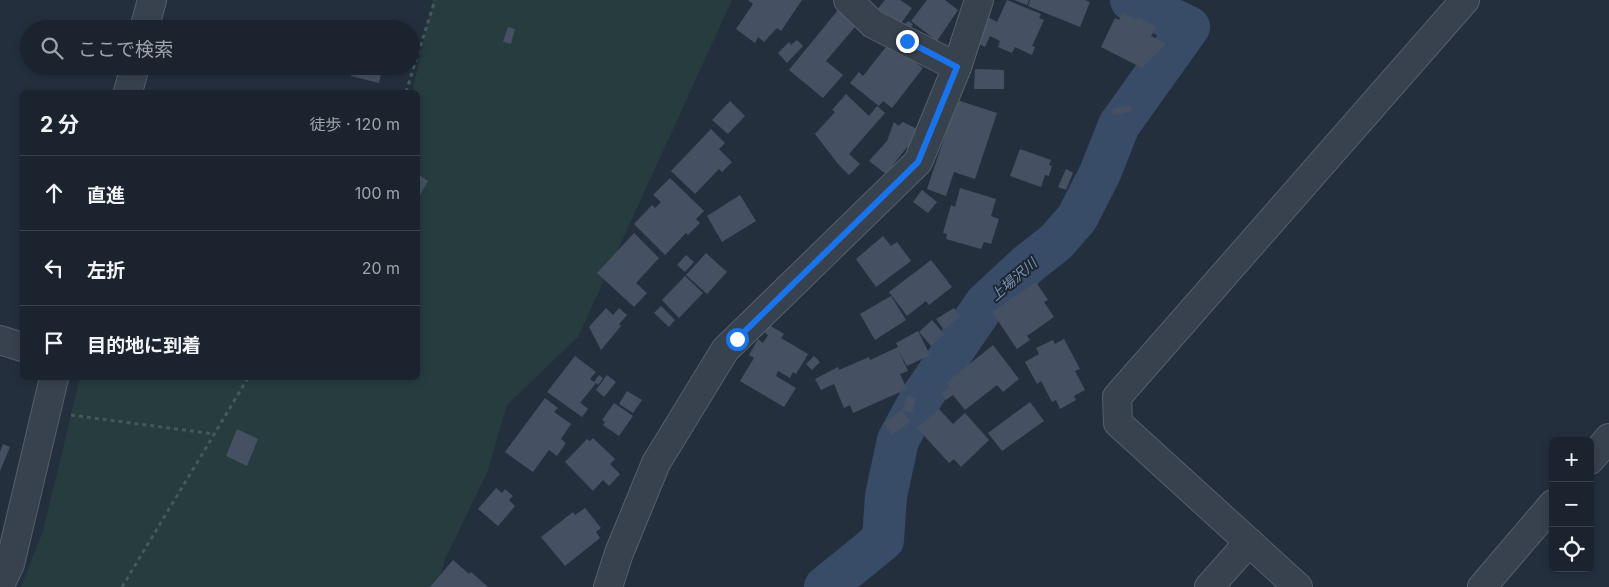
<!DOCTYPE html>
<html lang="ja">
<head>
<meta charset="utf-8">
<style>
	:root { --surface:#1b232e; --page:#282f3a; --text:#f1f3f6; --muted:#a0a4aa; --line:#39404a }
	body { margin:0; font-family:Inter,"Noto Sans JP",sans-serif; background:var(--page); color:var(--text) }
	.controls { position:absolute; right:15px; bottom:15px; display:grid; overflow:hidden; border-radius:8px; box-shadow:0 2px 8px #0003 }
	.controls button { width:45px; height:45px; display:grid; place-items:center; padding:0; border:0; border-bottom:1px solid var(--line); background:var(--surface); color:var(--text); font:25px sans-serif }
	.stop { position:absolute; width:15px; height:15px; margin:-11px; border:4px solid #1a73e8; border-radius:50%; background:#fff }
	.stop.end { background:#1a73e8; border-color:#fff; box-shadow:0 1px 5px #0008 }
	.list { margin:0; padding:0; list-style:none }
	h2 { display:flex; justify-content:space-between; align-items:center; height:65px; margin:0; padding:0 20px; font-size:21px }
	h2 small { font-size:16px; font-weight:400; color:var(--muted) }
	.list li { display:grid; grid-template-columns:32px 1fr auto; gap:15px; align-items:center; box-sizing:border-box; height:75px; padding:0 20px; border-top:1px solid var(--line) }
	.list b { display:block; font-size:19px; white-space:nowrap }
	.list em { font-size:16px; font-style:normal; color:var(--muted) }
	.icon { flex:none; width:28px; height:28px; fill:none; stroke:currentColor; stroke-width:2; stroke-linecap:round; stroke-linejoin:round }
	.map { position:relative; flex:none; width:1609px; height:587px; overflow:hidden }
	.search { position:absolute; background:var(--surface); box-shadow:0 2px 8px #0003; left:20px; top:20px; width:400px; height:55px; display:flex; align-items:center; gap:12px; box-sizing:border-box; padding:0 18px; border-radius:28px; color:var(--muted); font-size:19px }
	.panel { position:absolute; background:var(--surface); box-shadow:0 2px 8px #0003; left:20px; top:90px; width:400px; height:290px; border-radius:8px }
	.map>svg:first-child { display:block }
	.green { fill:#263c3f }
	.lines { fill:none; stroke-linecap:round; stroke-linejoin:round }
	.river { stroke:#394c67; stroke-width:42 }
	.building { fill:#455162 }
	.minor-casing { stroke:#565f6c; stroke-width:30 }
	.path { stroke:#44595c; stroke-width:3; stroke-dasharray:4 4; stroke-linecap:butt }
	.minor { stroke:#38414e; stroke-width:28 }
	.route { stroke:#1a73e8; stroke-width:6 }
	.labels { text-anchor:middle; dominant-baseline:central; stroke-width:4; stroke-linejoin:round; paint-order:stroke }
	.water-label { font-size:14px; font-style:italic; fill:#7c92b1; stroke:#1d2633 }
</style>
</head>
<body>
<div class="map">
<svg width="1609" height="587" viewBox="0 0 1609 587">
	<rect width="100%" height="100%" fill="#242f3e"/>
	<path class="green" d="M 433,0 L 732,0 L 578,337 L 507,405 L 487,473 L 445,559 L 437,587 L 21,587 L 43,531 L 80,378 L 418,378 L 418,92 L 412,92 Z"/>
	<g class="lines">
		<path class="river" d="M 825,587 L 883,540 L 886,496 L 898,440 L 921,398 L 985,304 L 1028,264 L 1056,242 L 1077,218 L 1100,173 L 1119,125 L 1189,27 L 1131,0"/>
	</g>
	<g class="building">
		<path d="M 748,0 L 802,0 L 781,31 L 777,28 L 764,42 L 758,37 L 755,43 L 736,29 L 753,4 Z"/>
		<path d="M 885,0 L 900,0 L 912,8 L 899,26 L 877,10 Z"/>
		<path d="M 927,0 L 945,0 L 958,10 L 937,41 L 911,21 Z"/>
		<path d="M 1007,0 L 1041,14 L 1039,18 L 1044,20 L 1032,46 L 1035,47 L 1032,55 L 1015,47 L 1012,53 L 998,47 L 1000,41 L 990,36 L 985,47 L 975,42 L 988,17 L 997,22 Z"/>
		<path d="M 1014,0 L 1029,0 L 1027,5 Z"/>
		<path d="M 1030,0 L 1085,0 L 1090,2 L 1080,27 L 1028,6 Z"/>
		<path d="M 838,10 L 860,21 L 826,61 L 843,75 L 823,98 L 789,70 Z"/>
		<path d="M 1123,12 L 1136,20 L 1138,17 L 1156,27 L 1151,36 L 1166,44 L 1142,68 L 1101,47 L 1115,18 L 1119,20 Z"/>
		<path d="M 908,21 L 913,24 L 909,30 L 903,27 Z"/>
		<path d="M 508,27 L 515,29 L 511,44 L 503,42 Z"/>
		<path d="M 797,40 L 803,46 L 787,63 L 778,53 L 789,42 L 791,45 Z"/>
		<path d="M 889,43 L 923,68 L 892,108 L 883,101 L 879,106 L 850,83 L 859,72 L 863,76 Z"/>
		<path d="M 354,66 L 383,66 L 379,83 L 351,76 Z"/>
		<path d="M 975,69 L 1004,70 L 1004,89 L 974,89 Z"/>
		<path d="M 846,94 L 869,116 L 877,106 L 885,113 L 849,154 L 860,164 L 849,175 L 838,164 L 815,134 L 835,112 L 832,110 Z"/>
		<path d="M 957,100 L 997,113 L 975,179 L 954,172 L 946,196 L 927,189 Z"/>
		<path d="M 730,101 L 745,116 L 728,134 L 712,120 Z"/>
		<path d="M 1130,105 L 1132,111 L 1113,115 L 1112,109 Z"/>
		<path d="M 894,122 L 898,126 L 903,122 L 921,131 L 911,150 L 907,147 L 886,174 L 869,161 L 887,141 Z"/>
		<path d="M 711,129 L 725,143 L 719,149 L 732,162 L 722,172 L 719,169 L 695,194 L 671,171 Z"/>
		<path d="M 1020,149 L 1051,160 L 1049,165 L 1052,166 L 1049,176 L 1045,175 L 1041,187 L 1010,176 Z"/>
		<path d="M 1066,169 L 1073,173 L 1066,190 L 1058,187 Z"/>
		<path d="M 418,174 L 428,181 L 418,199 Z"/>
		<path d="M 670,178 L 704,211 L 696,219 L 700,223 L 688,235 L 686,233 L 665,255 L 634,224 L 652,205 L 655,208 L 661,202 L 653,195 Z"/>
		<path d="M 960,188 L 996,199 L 991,216 L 999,219 L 991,244 L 984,242 L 981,249 L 946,239 L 947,234 L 943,233 L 951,205 L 955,207 Z"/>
		<path d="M 922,190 L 937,202 L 928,213 L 913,202 Z"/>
		<path d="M 740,195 L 756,221 L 722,242 L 707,216 Z"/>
		<path d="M 634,233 L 659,258 L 636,283 L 647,293 L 634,307 L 597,273 Z"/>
		<path d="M 883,236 L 891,246 L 897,242 L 911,261 L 876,287 L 856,259 Z"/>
		<path d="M 706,253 L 727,272 L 707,294 L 686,275 Z"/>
		<path d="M 686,255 L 694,262 L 685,272 L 677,265 Z"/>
		<path d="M 931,260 L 952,287 L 929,305 L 926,301 L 907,316 L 889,292 Z"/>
		<path d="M 685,276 L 703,293 L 679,318 L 662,300 Z"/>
		<path d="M 1036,282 L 1048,300 L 1044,302 L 1054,317 L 1027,336 L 1030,340 L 1017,349 L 992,312 Z"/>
		<path d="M 891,296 L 906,320 L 875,340 L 860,314 Z"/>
		<path d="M 661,306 L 675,320 L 669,327 L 654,313 Z"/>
		<path d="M 606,308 L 613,315 L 619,308 L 627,315 L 619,324 L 621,326 L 601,350 L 589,327 Z"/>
		<path d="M 954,308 L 960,316 L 944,330 L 936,319 Z"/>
		<path d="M 932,320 L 944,334 L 931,346 L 919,332 Z"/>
		<path d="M 769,325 L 784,334 L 781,338 L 808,354 L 796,374 L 793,372 L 790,378 L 778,371 L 776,376 L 796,388 L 784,407 L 740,381 L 754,358 L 749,355 L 758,339 L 763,343 L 768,335 L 765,333 Z"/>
		<path d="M 918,331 L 930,355 L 907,366 L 898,350 L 908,371 L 900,374 L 907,389 L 853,413 L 850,405 L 844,408 L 834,384 L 821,390 L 815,379 L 838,367 L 839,370 L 869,357 L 870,360 L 898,347 L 896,343 Z"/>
		<path d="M 1064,339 L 1080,369 L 1075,371 L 1085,390 L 1074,396 L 1076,400 L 1060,409 L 1056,400 L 1052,402 L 1041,381 L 1037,384 L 1025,362 L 1039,354 L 1036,348 L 1053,340 L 1055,344 Z"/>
		<path d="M 993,345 L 1019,379 L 1003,392 L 997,385 L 965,410 L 953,395 L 946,400 L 941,394 L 950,387 L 946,383 Z"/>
		<path d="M 575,356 L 596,372 L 590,379 L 594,382 L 599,375 L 603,378 L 598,385 L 596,383 L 580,403 L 577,400 L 588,409 L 582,417 L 547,392 Z"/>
		<path d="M 814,356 L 820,362 L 812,370 L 806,364 Z"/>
		<path d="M 607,375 L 616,382 L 604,397 L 596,390 Z"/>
		<path d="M 627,391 L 642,400 L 633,413 L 619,404 Z"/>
		<path d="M 907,395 L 916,399 L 912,413 L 902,410 Z"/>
		<path d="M 545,398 L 558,408 L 554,412 L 571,424 L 561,439 L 566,443 L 557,456 L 549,450 L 533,472 L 505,452 Z"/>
		<path d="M 1030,402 L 1044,421 L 1002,451 L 988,433 Z"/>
		<path d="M 614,403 L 633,416 L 619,436 L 603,425 L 605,422 L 602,420 Z"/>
		<path d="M 939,409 L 953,424 L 965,413 L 989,440 L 961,467 L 954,459 L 949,463 L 917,428 Z"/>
		<path d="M 902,410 L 910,422 L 892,435 L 884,423 Z"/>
		<path d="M 237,429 L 258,439 L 247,466 L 226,456 Z"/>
		<path d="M 593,438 L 615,459 L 610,464 L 620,474 L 609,486 L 603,480 L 593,491 L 565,462 L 587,439 L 590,441 Z"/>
		<path d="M 3,444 L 10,447 L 0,471 L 0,452 Z"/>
		<path d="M 496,488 L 502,493 L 505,489 L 513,496 L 509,500 L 515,506 L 498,526 L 478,509 Z"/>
		<path d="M 585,508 L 601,528 L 596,532 L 600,538 L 565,566 L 541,537 L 573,512 L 575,515 Z"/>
		<path d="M 453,560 L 469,574 L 471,572 L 488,587 L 430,587 Z"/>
	</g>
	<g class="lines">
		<defs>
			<g id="minor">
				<path d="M 848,0 L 873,24 L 957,67"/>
				<path d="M 144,29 L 152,0"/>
				<path d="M 128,92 L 135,66"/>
				<path d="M 0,340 L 22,347"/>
				<path d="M 1590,460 L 1609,438"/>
				<path d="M 0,585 L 10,564 L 54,378"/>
				<path d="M 608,587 L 619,553 L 656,463 L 725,350 L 918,162 L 957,67 L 979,0"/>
				<path d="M 1209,587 L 1249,542"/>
				<path d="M 1298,587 L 1118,423 L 1117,397 L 1465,0"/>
				<path d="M 1482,587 L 1553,504"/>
			</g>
		</defs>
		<use href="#minor" class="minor-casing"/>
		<g class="path">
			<path d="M 406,92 L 435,0"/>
			<path d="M 71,415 L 214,434"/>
			<path d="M 122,587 L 248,378"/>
		</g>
		<use href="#minor" class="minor"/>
	</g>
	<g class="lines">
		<path class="route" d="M 737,339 L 918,162 L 957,67 L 907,41"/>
	</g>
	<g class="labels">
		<g class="water-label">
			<text transform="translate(1013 279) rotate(-41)">上場沢川</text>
		</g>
	</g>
</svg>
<div class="controls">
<button>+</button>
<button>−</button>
<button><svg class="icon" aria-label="locate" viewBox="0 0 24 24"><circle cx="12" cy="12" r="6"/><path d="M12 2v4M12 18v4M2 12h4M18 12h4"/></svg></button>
</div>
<div class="stop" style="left:737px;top:339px"></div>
<div class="stop end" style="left:907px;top:41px"></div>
<div class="search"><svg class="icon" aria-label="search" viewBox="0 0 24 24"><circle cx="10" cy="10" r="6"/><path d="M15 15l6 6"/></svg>ここで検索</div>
<section class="panel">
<h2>2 分<small>徒歩 · 120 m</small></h2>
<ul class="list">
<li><svg class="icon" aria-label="ahead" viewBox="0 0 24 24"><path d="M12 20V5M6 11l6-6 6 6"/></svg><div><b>直進</b></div><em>100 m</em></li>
<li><svg class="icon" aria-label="left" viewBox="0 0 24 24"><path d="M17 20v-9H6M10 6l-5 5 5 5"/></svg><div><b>左折</b></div><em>20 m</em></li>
<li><svg class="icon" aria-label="arrive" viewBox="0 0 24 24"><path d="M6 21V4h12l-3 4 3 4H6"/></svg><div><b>目的地に到着</b></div></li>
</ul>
</section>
</div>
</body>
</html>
